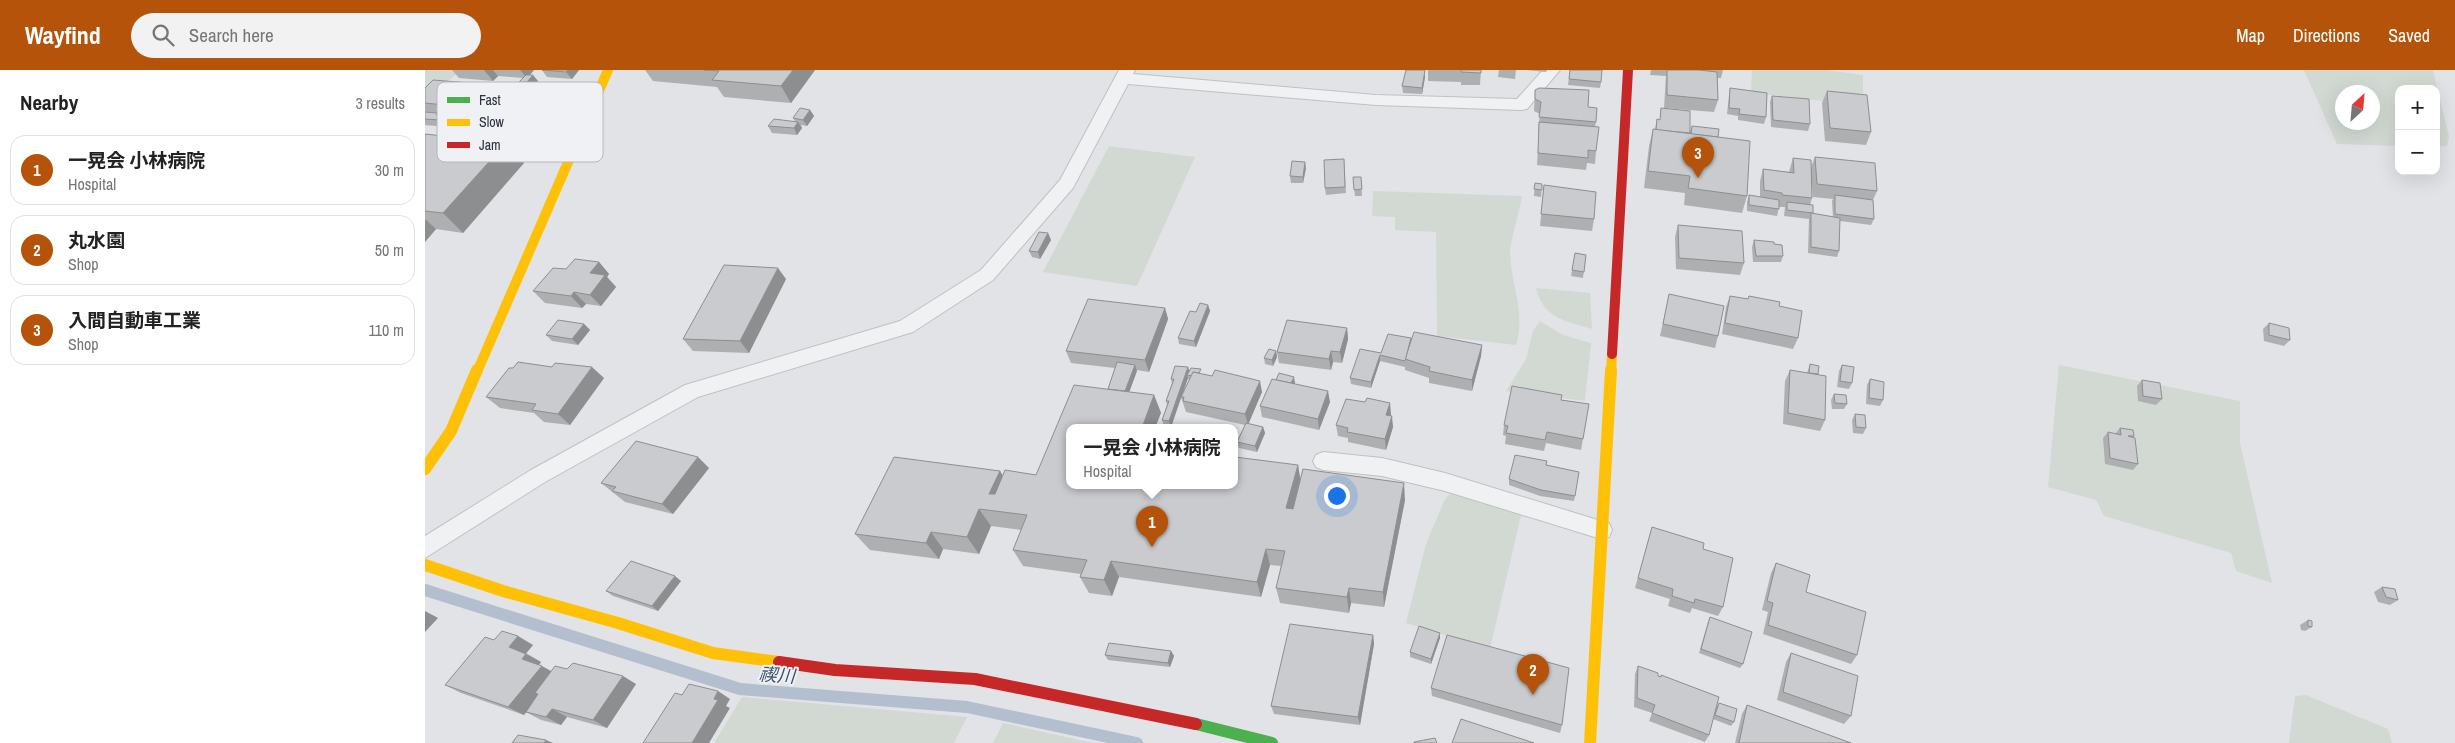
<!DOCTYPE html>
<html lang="en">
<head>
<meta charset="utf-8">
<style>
	:root { --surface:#fff; --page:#f2f2f2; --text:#222; --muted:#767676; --line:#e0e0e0; --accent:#b45309 }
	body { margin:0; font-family:"Archivo Narrow","Noto Sans JP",sans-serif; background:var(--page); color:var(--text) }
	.controls { position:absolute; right:15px; top:15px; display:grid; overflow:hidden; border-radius:10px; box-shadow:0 5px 20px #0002 }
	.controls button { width:45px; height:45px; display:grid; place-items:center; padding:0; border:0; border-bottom:1px solid var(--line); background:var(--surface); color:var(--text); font:25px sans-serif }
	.compass { position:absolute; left:1910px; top:15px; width:45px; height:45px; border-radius:50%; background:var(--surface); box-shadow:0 5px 20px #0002; rotate:26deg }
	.you { position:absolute; left:911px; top:425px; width:18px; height:18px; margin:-12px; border:4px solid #fff; border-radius:50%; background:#1a73e8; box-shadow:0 0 0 8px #1a73e833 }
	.badge { display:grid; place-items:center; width:32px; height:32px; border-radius:50%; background:var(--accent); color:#fff; font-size:16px; font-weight:700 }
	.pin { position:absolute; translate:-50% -41px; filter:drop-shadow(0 1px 2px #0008) }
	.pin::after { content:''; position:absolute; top:26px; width:18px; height:15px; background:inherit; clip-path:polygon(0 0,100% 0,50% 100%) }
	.popup { position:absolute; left:641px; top:354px; width:172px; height:65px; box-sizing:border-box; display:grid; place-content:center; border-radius:10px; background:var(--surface); filter:drop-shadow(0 1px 4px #0005); font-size:16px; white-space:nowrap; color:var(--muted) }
	.popup b { font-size:19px; color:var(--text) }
	.popup::after { content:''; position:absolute; left:50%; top:100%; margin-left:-10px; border:10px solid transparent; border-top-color:var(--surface) }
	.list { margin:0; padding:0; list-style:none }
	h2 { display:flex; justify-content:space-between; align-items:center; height:65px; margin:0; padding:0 20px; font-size:21px }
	h2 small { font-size:16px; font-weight:400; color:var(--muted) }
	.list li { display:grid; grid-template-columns:32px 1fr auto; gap:15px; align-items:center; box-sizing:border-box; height:70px; margin:0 10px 10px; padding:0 10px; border:1px solid var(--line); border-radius:15px }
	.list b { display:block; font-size:19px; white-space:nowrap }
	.list p { margin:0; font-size:16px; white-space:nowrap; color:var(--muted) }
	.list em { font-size:16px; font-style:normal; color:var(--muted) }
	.icon { flex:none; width:28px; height:28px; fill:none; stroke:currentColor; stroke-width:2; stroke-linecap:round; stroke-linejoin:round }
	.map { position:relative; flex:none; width:2030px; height:673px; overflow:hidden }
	header { display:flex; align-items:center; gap:30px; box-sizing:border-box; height:70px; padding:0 25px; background:var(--accent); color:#fff }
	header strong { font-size:24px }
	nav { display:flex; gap:28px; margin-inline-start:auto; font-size:18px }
	.search { width:350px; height:45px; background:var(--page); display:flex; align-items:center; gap:12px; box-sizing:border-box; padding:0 18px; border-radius:28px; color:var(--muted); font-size:19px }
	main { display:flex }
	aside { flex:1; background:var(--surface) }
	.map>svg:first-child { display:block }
	.green { fill:#d2d9d2; fill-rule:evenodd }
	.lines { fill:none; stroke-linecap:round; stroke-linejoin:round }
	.stream { stroke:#b3bfce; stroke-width:12 }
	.lane-casing { stroke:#bfc1c4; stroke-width:2 }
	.lane { fill:#f0f1f3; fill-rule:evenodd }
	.fast { stroke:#4caf50; stroke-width:12 }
	.slow-far1 { stroke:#ffc107; stroke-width:10 }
	.slow { stroke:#ffc107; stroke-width:12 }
	.jam-far1 { stroke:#c62828; stroke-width:10 }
	.jam { stroke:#c62828; stroke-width:12 }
	.wall { fill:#aeafb1; fill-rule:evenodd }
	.shaded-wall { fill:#8d8e90 }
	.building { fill:#cacbce; stroke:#8d8e90 }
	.labels { text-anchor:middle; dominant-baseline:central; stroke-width:4; stroke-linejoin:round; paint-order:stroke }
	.water-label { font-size:18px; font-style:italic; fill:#39506b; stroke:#eff1f5 }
	.key { fill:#eff1f5; stroke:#b4b7be; stroke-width:1 }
	.key-label { font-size:14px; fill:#2a313c }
</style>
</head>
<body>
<header>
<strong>Wayfind</strong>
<div class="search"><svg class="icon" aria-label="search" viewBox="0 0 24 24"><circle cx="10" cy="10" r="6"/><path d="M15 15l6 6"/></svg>Search here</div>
<nav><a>Map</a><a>Directions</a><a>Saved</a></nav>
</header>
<main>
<aside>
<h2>Nearby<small>3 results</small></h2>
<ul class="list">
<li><span class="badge">1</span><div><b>一晃会 小林病院</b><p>Hospital</p></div><em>30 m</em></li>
<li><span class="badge">2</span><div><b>丸水園</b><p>Shop</p></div><em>50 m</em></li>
<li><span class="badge">3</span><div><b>入間自動車工業</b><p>Shop</p></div><em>110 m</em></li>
</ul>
</aside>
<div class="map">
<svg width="2030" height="673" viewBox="0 0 2030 673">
	<rect width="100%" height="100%" fill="#e1e3e6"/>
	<g class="green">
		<path d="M 0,0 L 37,0 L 0,28 Z"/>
		<path d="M 1327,0 L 1401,0 L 1438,5 L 1438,35 L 1326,23 Z"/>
		<path d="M 1879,0 L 2008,0 L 2024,66 L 2022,76 L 2011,77 L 2011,19 L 1974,19 L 1974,76 L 1912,74 ZM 1918,22 L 1948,22 L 1948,52 L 1918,52 Z"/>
		<path d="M 684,76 L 770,87 L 712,216 L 618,202 Z"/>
		<path d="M 948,121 L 1097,126 C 1095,140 1085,172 1085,183 C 1086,214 1101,244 1091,275 L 1012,266 L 1011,162 L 970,160 L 970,147 L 947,146 Z"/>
		<path d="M 1111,218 L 1165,223 L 1167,259 C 1140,251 1118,248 1111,218 Z"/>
		<path d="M 1115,251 L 1138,265 L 1166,273 L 1160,331 L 1081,321 L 1101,289 L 1108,261 Z"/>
		<path d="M 1634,295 L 1815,331 L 1815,373 L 1847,513 L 1811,501 L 1806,483 L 1679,446 L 1671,430 L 1623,417 Z"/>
		<path d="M 1032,422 L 1096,445 L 1065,579 L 981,553 L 1001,474 L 1020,429 L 1026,423 Z"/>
		<path d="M 1881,625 L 1963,659 L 1967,673 L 1864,673 L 1870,626 Z"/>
		<path d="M 317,627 L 542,647 L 529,673 L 289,673 Z"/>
		<path d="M 578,653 L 668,673 L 568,673 Z"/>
	</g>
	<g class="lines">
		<path class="stream" d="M 0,520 L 315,619 L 542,637 L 712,673"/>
		<defs>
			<g id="lane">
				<path d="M 694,0 L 710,0 L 708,4 L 951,25 L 1092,29 L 1118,0 L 1135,0 L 1102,39 L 1096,40 L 951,35 L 703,14 L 648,118 L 568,210 L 488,262 L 273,327 L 120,412 L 0,488 L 0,466 L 106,400 L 260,315 L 475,251 L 556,200 L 635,110 Z"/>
				<path d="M 898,382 L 957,388 L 1020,403 L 1176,451 L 1184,453 L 1187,460 L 1184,467 L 1176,469 L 1020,421 L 957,406 L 898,400 L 891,397 L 888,391 L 891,385 Z"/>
			</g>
		</defs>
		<use href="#lane" class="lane-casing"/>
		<use href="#lane" class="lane"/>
		<path class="fast" d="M 771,654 L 847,673"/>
		<g class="slow-far1">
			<path d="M 52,302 L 183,0"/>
			<path d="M 1186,302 L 1187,284"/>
		</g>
		<g class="slow">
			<path d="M 0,399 L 26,361 L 52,300"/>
			<path d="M 0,495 L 78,521 L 193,553 L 288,583 L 354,592"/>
			<path d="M 1165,673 L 1186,300"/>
		</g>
		<path class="jam-far1" d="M 1187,284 L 1203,0"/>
		<path class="jam" d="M 354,592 L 410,600 L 550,609 L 771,654"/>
	</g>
	<g class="wall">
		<path d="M 27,0 L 109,0 L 105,5 L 113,11 L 107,19 L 100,18 L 94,12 L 98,8 L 73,6 L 68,11 L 34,8 Z"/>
		<path d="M 117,0 L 154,0 L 147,9 L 122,7 Z"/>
		<path d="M 220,0 L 390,0 L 366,33 L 299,27 L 292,17 L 228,11 Z"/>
		<path d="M 1003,0 L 1056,0 L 1055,15 L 1036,15 L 1036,12 L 1003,11 Z"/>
		<path d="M 1074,0 L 1091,0 L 1090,9 L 1073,7 Z"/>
		<path d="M 1101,0 L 1122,0 L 1121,2 Z"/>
		<path d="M 1145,0 L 1176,12 L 1175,18 L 1143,15 Z"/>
		<path d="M 1226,0 L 1298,0 L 1296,8 L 1292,8 L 1293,30 L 1289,42 L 1239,38 L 1241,6 L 1225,5 Z"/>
		<path d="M 1000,7 L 997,24 L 978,23 L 977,16 Z"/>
		<path d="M 61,17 L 106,20 L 116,32 L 93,60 L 62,57 L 67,63 L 60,70 L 36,67 L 30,60 L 33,58 L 0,55 L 0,18 Z"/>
		<path d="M 1305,18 L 1341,47 L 1339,54 L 1313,50 L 1313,46 L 1302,44 L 1304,25 Z"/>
		<path d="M 1110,20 L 1163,37 L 1171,52 L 1170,57 L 1171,81 L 1170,94 L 1162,93 L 1161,100 L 1112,95 L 1114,60 L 1113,60 L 1115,44 L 1109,41 Z"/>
		<path d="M 1402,21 L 1446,62 L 1441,75 L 1400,71 L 1397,33 Z"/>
		<path d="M 1347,26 L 1385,54 L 1383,61 L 1346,57 L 1345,32 Z"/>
		<path d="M 1236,38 L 1265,62 L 1267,56 L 1293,67 L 1322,126 L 1317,143 L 1259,135 L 1260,123 L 1219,118 L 1224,76 L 1228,59 L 1230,59 L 1232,49 L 1235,50 Z"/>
		<path d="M 385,40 L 389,46 L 382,56 L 376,55 L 377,58 L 372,65 L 347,63 L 343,56 L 370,51 L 368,48 Z"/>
		<path d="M 0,64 L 81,73 L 99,93 L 38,163 L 11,159 L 0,172 Z"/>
		<path d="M 1390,87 L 1452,121 L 1448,130 L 1449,149 L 1446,155 L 1415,151 L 1414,181 L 1412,187 L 1383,183 L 1384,149 L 1359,146 L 1360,137 L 1354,137 L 1352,146 L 1322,141 L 1322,132 L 1324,125 L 1335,127 L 1335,111 L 1338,99 L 1364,102 L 1368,88 L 1386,97 ZM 1387,115 L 1388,127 L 1408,129 L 1407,131 L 1408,147 L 1388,144 L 1385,135 L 1387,128 Z"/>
		<path d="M 919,89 L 921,123 L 901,125 L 900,118 Z"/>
		<path d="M 881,98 L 878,113 L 866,113 L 865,106 Z"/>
		<path d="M 928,107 L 936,107 L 937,126 L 930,126 Z"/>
		<path d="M 1110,113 L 1117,114 L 1116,127 L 1109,126 Z"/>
		<path d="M 1119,115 L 1169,149 L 1167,161 L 1115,156 Z"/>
		<path d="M 1253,155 L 1319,193 L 1315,205 L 1251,199 L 1250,167 Z"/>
		<path d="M 623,163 L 626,170 L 615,189 L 607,187 L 604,181 Z"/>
		<path d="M 1329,170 L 1349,174 L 1358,186 L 1356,192 L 1328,192 L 1327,177 Z"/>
		<path d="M 1150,183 L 1161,185 L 1158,208 L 1146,206 Z"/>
		<path d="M 174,192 L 184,204 L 182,207 L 191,217 L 176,236 L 161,234 L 157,238 L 120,233 L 108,221 L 141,199 Z"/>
		<path d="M 361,209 L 324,283 L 268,281 L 258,269 Z"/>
		<path d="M 1244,224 L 1293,266 L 1290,278 L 1235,266 Z"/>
		<path d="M 1305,226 L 1323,229 L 1324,226 L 1354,236 L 1373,268 L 1368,279 L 1297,264 L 1301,237 Z"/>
		<path d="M 783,235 L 785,241 L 771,277 L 754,274 L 753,268 L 771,242 Z"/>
		<path d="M 740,238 L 743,249 L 724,302 L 712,300 L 704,322 L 729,325 L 736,343 L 644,416 L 873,395 L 875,409 L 980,430 L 959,537 L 926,533 L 924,543 L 855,533 L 851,518 L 856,496 L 845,495 L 836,527 L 694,507 L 687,526 L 664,523 L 655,507 L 656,504 L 598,496 L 588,480 L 596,460 L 566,456 L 554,484 L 518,479 L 514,489 L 445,480 L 430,464 L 575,401 L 578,406 L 611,405 L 683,319 L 690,298 L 646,293 L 641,281 Z"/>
		<path d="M 1844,253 L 1865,270 L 1859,276 L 1839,271 L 1838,259 Z"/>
		<path d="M 159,254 L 165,260 L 153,275 L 127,271 L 121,265 Z"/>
		<path d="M 922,258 L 923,269 L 917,293 L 908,292 L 906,300 L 854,293 L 852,282 Z"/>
		<path d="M 986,268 L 1057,275 L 1056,286 L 1047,321 L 1004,313 L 1004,308 L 980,300 L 980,297 L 955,291 L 946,318 L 926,314 L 925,308 L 956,283 Z"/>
		<path d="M 851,281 L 852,287 L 848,296 L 840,294 L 839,288 Z"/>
		<path d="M 1385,294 L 1393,305 L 1400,350 L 1395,361 L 1358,354 L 1360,311 L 1365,300 L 1382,303 Z"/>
		<path d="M 1417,295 L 1427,313 L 1424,319 L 1412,317 L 1414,301 Z"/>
		<path d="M 127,297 L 179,308 L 145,355 L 119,352 L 109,343 L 75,338 L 61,327 L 88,298 Z"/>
		<path d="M 764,301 L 777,304 L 837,322 L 823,354 L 838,357 L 840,363 L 832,382 L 814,378 L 812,372 L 820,355 L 761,342 L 756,327 L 746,357 L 739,356 L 737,350 L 742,335 L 741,331 L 747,313 L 746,309 ZM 763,308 L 764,311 L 757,325 Z"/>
		<path d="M 1445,309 L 1458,330 L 1455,336 L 1441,334 L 1442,315 Z"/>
		<path d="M 1717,310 L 1737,329 L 1731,335 L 1713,331 L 1712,316 Z"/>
		<path d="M 870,313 L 870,314 L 905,332 L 894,360 L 837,347 L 835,336 Z"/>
		<path d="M 1409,324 L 1422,334 L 1419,339 L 1407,339 L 1406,330 Z"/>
		<path d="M 1137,330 L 1164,334 L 1156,380 L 1121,373 L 1119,381 L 1080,374 L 1081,366 L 1078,365 L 1079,355 Z"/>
		<path d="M 940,332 L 965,333 L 965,346 L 968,357 L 961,380 L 923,372 L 923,368 L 913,366 L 911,355 Z"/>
		<path d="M 1430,344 L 1441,358 L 1438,364 L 1428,363 L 1427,350 Z"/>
		<path d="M 1695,358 L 1709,366 L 1708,367 L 1713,394 L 1708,400 L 1680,394 L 1678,368 L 1683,362 L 1690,364 Z"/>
		<path d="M 1122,391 L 1122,395 L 1154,402 L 1149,431 L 1115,426 L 1084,415 L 1084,409 Z"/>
		<path d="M 284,398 L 248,444 L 200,432 L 176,413 Z"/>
		<path d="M 1227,457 L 1278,479 L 1298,537 L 1293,546 L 1267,538 L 1265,543 L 1243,536 L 1245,529 L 1210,518 Z"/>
		<path d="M 1351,493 L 1381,522 L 1432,585 L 1426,594 L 1338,564 L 1343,542 L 1337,540 L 1346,503 Z"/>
		<path d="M 256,511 L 233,541 L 188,526 L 181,521 Z"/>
		<path d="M 1957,517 L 1973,530 L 1965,535 L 1953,532 L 1949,522 Z"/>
		<path d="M 1285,547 L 1318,594 L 1315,598 L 1274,583 L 1283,552 Z"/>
		<path d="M 1883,550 L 1887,557 L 1880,561 L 1876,560 L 1875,555 Z"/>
		<path d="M 948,565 L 949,574 L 935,655 L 849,644 L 846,636 Z"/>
		<path d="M 1015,568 L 1006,594 L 985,587 L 985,582 Z"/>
		<path d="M 69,570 L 108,575 L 101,583 L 116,592 L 114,595 L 126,601 L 142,599 L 211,614 L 182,658 L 142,647 L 136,655 L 116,650 L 101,642 L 99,645 L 36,623 L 20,615 Z"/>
		<path d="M 746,581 L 749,586 L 745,597 L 683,590 L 680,585 Z"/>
		<path d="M 1366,583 L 1426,646 L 1419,654 L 1352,630 L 1361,592 Z"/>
		<path d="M 1213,596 L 1292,635 L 1309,652 L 1306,656 L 1288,649 L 1284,665 L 1280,672 L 1224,651 L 1227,643 L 1209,637 L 1210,604 Z"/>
		<path d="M 1006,618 L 1137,655 L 1135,663 L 1007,626 Z"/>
		<path d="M 1322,635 L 1426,673 L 1310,673 L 1317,644 Z"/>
	</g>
	<g class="shaded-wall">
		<path d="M 59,0 L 68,0 L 73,6 L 68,11 Z"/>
		<path d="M 95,0 L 109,0 L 102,8 Z"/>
		<path d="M 143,0 L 154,0 L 147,9 L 141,2 Z"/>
		<path d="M 368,0 L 390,0 L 366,33 L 356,16 Z"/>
		<path d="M 1000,0 L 1000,7 L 997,24 L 997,18 Z"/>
		<path d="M 108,5 L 113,11 L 107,19 L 102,12 Z"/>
		<path d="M 59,14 L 70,27 L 36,44 L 46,54 L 41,58 L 30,46 Z"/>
		<path d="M 106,20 L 116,32 L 93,60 L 82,47 Z"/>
		<path d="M 385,40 L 389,46 L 382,56 L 378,50 Z"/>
		<path d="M 373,52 L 377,58 L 372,65 L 369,58 Z"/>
		<path d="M 61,56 L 67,63 L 60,70 L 55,63 Z"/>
		<path d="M 81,73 L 99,93 L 38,163 L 18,143 Z"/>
		<path d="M 880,92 L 881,98 L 878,113 L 878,107 Z"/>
		<path d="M 0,149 L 11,159 L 0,172 Z"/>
		<path d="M 623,163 L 626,170 L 615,189 L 613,182 Z"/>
		<path d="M 174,192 L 184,204 L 182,207 L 191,217 L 176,236 L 165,225 L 165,203 Z"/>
		<path d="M 353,198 L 361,209 L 324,283 L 315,271 Z"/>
		<path d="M 149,222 L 161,234 L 157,238 L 146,226 Z"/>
		<path d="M 783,235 L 785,241 L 771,277 L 769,271 Z"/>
		<path d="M 740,238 L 743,249 L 724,302 L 720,290 Z"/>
		<path d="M 159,254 L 165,260 L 153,275 L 147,269 Z"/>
		<path d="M 922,258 L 923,269 L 917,293 L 915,282 Z"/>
		<path d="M 1057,275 L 1056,286 L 1047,321 L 1047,310 Z"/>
		<path d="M 851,281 L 852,287 L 848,296 L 847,290 Z"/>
		<path d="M 906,281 L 908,292 L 906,300 L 904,289 Z"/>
		<path d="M 955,285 L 955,291 L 946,318 L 946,312 Z"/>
		<path d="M 710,295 L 712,301 L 698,339 L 696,333 Z"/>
		<path d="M 167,297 L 179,308 L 145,355 L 133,344 Z"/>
		<path d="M 763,297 L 765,303 L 762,305 L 763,308 L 746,357 L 744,351 Z"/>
		<path d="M 869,307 L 870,313 L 866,322 L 865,316 Z"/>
		<path d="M 835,311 L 837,322 L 823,355 L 820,344 Z"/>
		<path d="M 903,321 L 905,332 L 894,360 L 893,349 Z"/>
		<path d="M 729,325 L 736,343 L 730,358 L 717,358 Z"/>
		<path d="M 965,333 L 966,344 L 962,356 L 961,345 Z"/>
		<path d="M 967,346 L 968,357 L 961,380 L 960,369 Z"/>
		<path d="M 838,357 L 840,363 L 832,382 L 830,376 Z"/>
		<path d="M 273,387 L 284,398 L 248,444 L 237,434 Z"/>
		<path d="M 873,395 L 876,413 L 865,455 L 861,438 Z"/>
		<path d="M 575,401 L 585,419 L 575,441 L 564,424 Z"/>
		<path d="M 979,413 L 980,430 L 959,537 L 958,522 Z"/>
		<path d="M 554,439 L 566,456 L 554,484 L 542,467 Z"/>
		<path d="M 506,462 L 518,479 L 514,489 L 501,473 Z"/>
		<path d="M 841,479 L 845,495 L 836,527 L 832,512 Z"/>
		<path d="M 686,491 L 694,507 L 687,526 L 679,510 Z"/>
		<path d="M 250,506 L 256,511 L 233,541 L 227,536 Z"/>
		<path d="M 924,518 L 926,533 L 924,543 L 922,527 Z"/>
		<path d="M 0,541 L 13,548 L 0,562 Z"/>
		<path d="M 1015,563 L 1015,568 L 1006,594 L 1006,589 Z"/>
		<path d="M 948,565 L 949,574 L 935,655 L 933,647 Z"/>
		<path d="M 93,566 L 108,575 L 99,586 L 84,577 Z"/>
		<path d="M 746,581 L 749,586 L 745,597 L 743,593 Z"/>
		<path d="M 101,584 L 116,592 L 112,597 L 97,589 Z"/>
		<path d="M 117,596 L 131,604 L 110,623 L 114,626 L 99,645 L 83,637 Z"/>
		<path d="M 198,606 L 211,614 L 182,658 L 168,650 Z"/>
		<path d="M 293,621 L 305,629 L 301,636 L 305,638 L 284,673 L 267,673 Z"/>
		<path d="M 127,639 L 142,647 L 136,655 L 121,647 Z"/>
		<path d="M 121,670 L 128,673 L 119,673 Z"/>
	</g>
	<g class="building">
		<path d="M 117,0 L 143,0 L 141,2 Z"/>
		<path d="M 279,0 L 368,0 L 356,16 L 287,10 L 294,1 Z"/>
		<path d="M 981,0 L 1000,0 L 997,18 L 977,16 Z"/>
		<path d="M 1036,0 L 1056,0 L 1056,3 L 1036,2 Z"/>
		<path d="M 1145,0 L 1177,0 L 1176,12 L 1144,9 Z"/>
		<path d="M 1242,0 L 1274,0 L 1292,2 L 1293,30 L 1242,25 Z"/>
		<path d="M 101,5 L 108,5 L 102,12 L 94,12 Z"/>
		<path d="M 8,10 L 59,14 L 30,46 L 11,44 L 20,35 L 0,33 L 0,18 Z"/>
		<path d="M 62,16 L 106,20 L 82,47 L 36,44 Z"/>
		<path d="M 1114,18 L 1164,20 L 1163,37 L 1172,38 L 1171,52 L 1114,47 L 1116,32 L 1110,29 L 1110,20 Z"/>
		<path d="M 1305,18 L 1342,23 L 1341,47 L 1314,44 L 1315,39 L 1304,38 Z"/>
		<path d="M 1402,21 L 1442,25 L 1446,62 L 1405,58 Z"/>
		<path d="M 1347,26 L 1384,29 L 1385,54 L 1348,50 Z"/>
		<path d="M 375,38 L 385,40 L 378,50 L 368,48 Z"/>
		<path d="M 1236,38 L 1265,41 L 1265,63 L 1231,60 L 1232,49 L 1235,50 Z"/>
		<path d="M 0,42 L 12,43 L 11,44 L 16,50 L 0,49 Z"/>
		<path d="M 349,49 L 373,52 L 369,58 L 343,56 Z"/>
		<path d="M 1114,52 L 1174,57 L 1171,81 L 1163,80 L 1163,88 L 1113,83 Z"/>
		<path d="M 37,53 L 61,56 L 55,63 L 30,60 Z"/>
		<path d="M 1267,56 L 1294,59 L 1293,67 L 1266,64 Z"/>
		<path d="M 1228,59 L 1325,71 L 1322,126 L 1263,118 L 1265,106 L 1223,101 Z"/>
		<path d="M 0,64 L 81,73 L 18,143 L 0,141 Z"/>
		<path d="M 1390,87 L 1450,93 L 1452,121 L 1392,114 Z"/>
		<path d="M 1368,88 L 1386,90 L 1387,128 L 1357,125 L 1357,123 L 1339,120 L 1338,99 L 1369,103 Z"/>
		<path d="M 919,89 L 920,117 L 900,118 L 899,90 Z"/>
		<path d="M 867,91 L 880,92 L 878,107 L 865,106 Z"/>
		<path d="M 928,107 L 936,107 L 937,119 L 929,120 Z"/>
		<path d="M 1110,113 L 1117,114 L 1117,120 L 1109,119 Z"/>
		<path d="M 1119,115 L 1171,122 L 1169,149 L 1116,144 Z"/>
		<path d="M 1324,125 L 1354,130 L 1354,139 L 1324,135 Z"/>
		<path d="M 1410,125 L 1448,130 L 1449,149 L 1410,144 Z"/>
		<path d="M 1362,132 L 1388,135 L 1388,143 L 1362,140 Z"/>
		<path d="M 1386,143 L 1415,148 L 1414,181 L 1386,177 Z"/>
		<path d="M 1253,155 L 1317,161 L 1319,193 L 1254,188 Z"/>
		<path d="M 614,162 L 623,163 L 613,182 L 604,181 Z"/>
		<path d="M 1329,170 L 1349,172 L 1349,174 L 1357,175 L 1358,186 L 1331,186 Z"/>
		<path d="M 1150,183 L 1161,185 L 1159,202 L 1147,200 Z"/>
		<path d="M 150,189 L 174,192 L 165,203 L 180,205 L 165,225 L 149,222 L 146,226 L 108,221 L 128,198 L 141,199 Z"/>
		<path d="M 299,195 L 353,198 L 315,271 L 258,269 Z"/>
		<path d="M 1244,224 L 1299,236 L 1293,266 L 1238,254 Z"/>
		<path d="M 1305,226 L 1323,229 L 1324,226 L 1355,232 L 1354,236 L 1377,241 L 1373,268 L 1300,253 Z"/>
		<path d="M 663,229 L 740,238 L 720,290 L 641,281 Z"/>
		<path d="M 775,233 L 783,235 L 769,271 L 753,268 L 765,241 L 771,242 Z"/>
		<path d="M 133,250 L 159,254 L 147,269 L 121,265 Z"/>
		<path d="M 862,250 L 922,258 L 915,282 L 906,281 L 904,289 L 852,282 Z"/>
		<path d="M 1844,253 L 1864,258 L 1865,270 L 1844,265 Z"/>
		<path d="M 989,262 L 1057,275 L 1047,310 L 1004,301 L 1005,297 L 980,289 Z"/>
		<path d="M 963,264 L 986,268 L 980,291 L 955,285 L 946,312 L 925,308 L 935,279 L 956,283 Z"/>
		<path d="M 844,279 L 851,281 L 847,290 L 839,288 Z"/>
		<path d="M 93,292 L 127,297 L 130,293 L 167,297 L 133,344 L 107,340 L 111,334 L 61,327 L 84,298 L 88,298 Z"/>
		<path d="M 692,292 L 710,295 L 700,321 L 683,319 Z"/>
		<path d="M 1385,294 L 1394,296 L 1393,304 L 1384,303 Z"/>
		<path d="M 1417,295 L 1429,297 L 1427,313 L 1415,311 Z"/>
		<path d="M 750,296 L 763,297 L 744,351 L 737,350 L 744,331 L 741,331 L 749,309 L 746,309 Z"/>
		<path d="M 766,298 L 776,299 L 774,303 L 768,302 L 767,306 L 762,305 Z"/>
		<path d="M 790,300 L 835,311 L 820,344 L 758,331 L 759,327 L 756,327 L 768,302 L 787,306 Z"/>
		<path d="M 1365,300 L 1401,306 L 1400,350 L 1363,343 Z"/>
		<path d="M 854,303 L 869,307 L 866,313 L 851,310 Z"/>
		<path d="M 847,309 L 903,321 L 893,349 L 835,336 Z"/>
		<path d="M 1445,309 L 1459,312 L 1458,330 L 1444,328 Z"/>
		<path d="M 1717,310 L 1735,313 L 1737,329 L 1718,326 Z"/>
		<path d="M 649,315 L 729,325 L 717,358 L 644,358 L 644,416 L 810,416 L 810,387 L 873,395 L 861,438 L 868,439 L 878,399 L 979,413 L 958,522 L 924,518 L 922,527 L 851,518 L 860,481 L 841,479 L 832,512 L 686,491 L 679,510 L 655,507 L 662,490 L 588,480 L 602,445 L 554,439 L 542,467 L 506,462 L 501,473 L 430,464 L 469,387 L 575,401 L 564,424 L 570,424 L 580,400 L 611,405 Z"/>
		<path d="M 1087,316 L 1137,325 L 1136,330 L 1164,334 L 1158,369 L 1122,362 L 1120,370 L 1081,363 L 1083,356 L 1079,355 Z"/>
		<path d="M 1409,324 L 1421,325 L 1422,334 L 1410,333 Z"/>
		<path d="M 942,328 L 965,333 L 961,345 L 967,346 L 960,369 L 922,362 L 923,358 L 911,355 L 921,329 L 940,332 Z"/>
		<path d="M 1430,344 L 1440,345 L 1441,358 L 1431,357 Z"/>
		<path d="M 821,353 L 838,357 L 830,376 L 812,372 Z"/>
		<path d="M 1695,358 L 1708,360 L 1709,366 L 1703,366 L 1710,368 L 1713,394 L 1685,388 L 1683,362 L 1696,365 Z"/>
		<path d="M 211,371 L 273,387 L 237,434 L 187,421 L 191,417 L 176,413 Z"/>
		<path d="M 1090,385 L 1122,391 L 1121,395 L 1154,402 L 1150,426 L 1116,420 L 1084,409 Z"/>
		<path d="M 1227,457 L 1279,473 L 1278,479 L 1308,488 L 1298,537 L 1270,529 L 1269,533 L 1247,526 L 1248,519 L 1213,508 Z"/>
		<path d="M 206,491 L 250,506 L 227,536 L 181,521 Z"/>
		<path d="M 1351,493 L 1385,505 L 1381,522 L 1441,542 L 1432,585 L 1343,555 L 1348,533 L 1342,531 Z"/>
		<path d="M 1957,517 L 1970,519 L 1973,530 L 1961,527 Z"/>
		<path d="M 1285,547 L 1327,562 L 1318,594 L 1276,579 Z"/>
		<path d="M 1883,550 L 1887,551 L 1887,557 L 1883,556 Z"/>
		<path d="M 865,554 L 948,565 L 933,647 L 846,636 Z"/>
		<path d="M 994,556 L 1015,563 L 1006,589 L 985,582 Z"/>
		<path d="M 77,561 L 93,566 L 84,577 L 101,584 L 97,589 L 117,596 L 83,637 L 20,615 L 60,567 L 69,570 Z"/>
		<path d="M 1022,565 L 1144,598 L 1137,655 L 1006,618 Z"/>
		<path d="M 684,573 L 746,581 L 743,593 L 680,585 Z"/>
		<path d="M 1366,583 L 1433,606 L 1426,646 L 1358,622 Z"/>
		<path d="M 148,593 L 198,606 L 168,650 L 127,639 L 121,647 L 101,642 L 113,624 L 110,623 L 130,596 L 142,599 Z"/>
		<path d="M 1213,596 L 1233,603 L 1233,606 L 1236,607 L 1236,605 L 1294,627 L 1284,665 L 1227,643 L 1230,635 L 1212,628 Z"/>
		<path d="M 264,614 L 293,621 L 289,629 L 293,630 L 267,673 L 218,673 L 250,623 L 257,625 Z"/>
		<path d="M 1294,633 L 1312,639 L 1309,652 L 1290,645 Z"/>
		<path d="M 1322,635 L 1426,673 L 1314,673 Z"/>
		<path d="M 1036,649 L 1109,673 L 1027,673 Z"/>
		<path d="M 93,665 L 121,670 L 119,673 L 87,673 Z"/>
		<path d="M 1010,668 L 1012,673 L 989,673 L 989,672 Z"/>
	</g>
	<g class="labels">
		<g class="water-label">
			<text transform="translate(352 605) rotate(4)">禊川</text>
		</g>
	</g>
	<rect x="12" y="12" width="166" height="80" rx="8" class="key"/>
	<rect x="22" y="27" width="23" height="6" fill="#4caf50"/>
	<rect x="22" y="49" width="23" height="7" fill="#ffc107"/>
	<rect x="22" y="72" width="23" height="6" fill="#c62828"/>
	<g class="key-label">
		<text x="54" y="35">Fast</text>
		<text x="54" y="57">Slow</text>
		<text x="54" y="80">Jam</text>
	</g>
</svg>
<div class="controls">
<button>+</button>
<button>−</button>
</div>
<svg class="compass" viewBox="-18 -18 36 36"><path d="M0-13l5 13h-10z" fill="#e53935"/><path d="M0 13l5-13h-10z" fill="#767676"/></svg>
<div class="you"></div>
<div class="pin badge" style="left:727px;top:477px">1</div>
<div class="popup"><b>一晃会 小林病院</b>Hospital</div>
<div class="pin badge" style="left:1108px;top:625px">2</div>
<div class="pin badge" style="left:1273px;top:108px">3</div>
</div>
</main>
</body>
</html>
